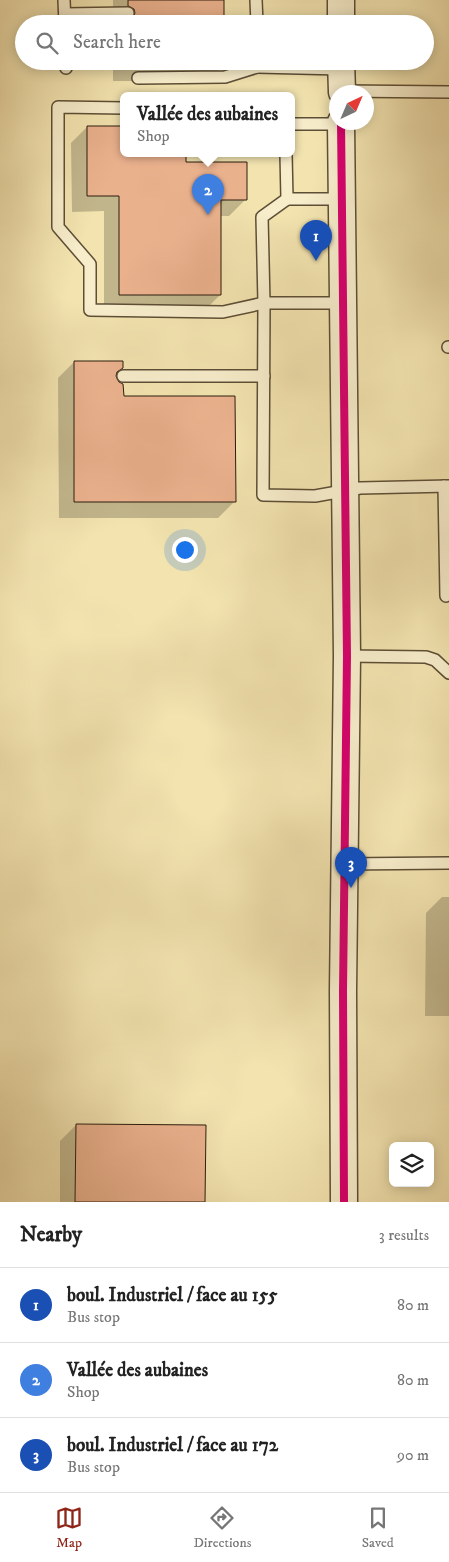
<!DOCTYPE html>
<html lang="en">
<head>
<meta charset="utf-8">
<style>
	:root { --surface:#fff; --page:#f2f2f2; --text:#222; --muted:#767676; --line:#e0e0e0; --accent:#8f2418 }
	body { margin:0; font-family:"IM FELL DW Pica",serif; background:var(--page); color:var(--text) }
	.controls { position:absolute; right:15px; bottom:15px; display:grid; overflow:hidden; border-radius:8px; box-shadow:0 2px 12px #0003 }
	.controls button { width:45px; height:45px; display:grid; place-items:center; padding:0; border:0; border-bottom:1px solid var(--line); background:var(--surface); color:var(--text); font:25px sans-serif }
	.compass { position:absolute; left:329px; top:85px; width:45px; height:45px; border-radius:50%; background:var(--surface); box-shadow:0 2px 12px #0003; rotate:44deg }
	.you { position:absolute; left:184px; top:549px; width:18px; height:18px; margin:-12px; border:4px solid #fff; border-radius:50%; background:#1a73e8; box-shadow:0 0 0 8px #1a73e833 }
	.badge { display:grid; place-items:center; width:32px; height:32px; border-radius:50%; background:var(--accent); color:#fff; font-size:16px; font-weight:700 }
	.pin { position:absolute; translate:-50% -41px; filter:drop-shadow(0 1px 2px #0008) }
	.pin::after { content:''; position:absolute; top:26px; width:18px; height:15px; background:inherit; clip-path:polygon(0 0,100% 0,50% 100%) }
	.popup { position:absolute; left:120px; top:92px; width:175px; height:65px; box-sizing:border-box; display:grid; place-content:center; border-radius:8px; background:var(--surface); filter:drop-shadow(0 1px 4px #0005); font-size:16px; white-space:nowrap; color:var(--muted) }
	.popup b { font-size:19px; color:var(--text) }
	.popup::after { content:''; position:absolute; left:50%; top:100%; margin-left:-10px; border:10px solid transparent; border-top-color:var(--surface) }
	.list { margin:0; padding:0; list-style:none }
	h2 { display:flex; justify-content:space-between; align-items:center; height:65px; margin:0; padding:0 20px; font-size:21px }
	h2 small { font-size:16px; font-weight:400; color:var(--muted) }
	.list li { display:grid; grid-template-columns:32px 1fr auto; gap:15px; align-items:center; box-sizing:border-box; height:75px; padding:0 20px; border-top:1px solid var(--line) }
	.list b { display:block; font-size:19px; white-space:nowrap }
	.list p { margin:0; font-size:16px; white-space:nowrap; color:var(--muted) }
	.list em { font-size:16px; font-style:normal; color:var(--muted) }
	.icon { flex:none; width:28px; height:28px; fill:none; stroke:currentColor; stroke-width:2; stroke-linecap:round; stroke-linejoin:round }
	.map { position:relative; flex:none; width:449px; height:1202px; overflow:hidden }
	.search { position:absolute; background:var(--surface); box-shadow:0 2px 12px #0003; left:15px; right:15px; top:15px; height:55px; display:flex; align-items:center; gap:12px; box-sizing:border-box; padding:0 18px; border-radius:28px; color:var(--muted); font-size:19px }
	.sheet { height:290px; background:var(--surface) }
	nav { display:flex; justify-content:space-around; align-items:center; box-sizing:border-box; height:70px; border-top:1px solid var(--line); background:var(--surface); font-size:14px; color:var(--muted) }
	nav a { display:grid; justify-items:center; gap:2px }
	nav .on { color:var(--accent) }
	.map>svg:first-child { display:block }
	.shadow { fill:#0003 }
	.building { fill:#eab18d; stroke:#2b1c0d }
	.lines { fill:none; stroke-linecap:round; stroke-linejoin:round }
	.service-casing { stroke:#5d4e36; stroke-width:14 }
	.tertiary-casing { stroke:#5d4e36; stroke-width:29 }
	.service { stroke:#f7edcb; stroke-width:11 }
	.tertiary { stroke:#f7edcb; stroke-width:26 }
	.cycleway-casing { stroke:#f7edcb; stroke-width:11 }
	.cycleway { stroke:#d6006c; stroke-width:8 }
</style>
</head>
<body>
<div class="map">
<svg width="449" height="1202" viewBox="0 0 449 1202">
	<rect width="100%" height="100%" fill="#f2e3af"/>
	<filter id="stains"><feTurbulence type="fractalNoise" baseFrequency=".004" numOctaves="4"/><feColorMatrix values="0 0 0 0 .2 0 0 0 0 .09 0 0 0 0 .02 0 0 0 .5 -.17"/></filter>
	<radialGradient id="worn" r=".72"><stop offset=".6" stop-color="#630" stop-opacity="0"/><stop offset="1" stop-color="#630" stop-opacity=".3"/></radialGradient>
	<g class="shadow">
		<path d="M 113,0 L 222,0 L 222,24 L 117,24 L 113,22 Z"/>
		<path d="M 113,61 L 223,61 L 223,65 L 207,81 L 113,81 Z"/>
		<path d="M 87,127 L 124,127 L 124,154 L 185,154 L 185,163 L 245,200 L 229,216 L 220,216 L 220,295 L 204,311 L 104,311 L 104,211 L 72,212 L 71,143 Z"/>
		<path d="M 74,362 L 122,368 L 115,376 L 122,397 L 234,502 L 218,518 L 59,518 L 58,378 Z"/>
		<path d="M 442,897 L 449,897 L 449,1016 L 425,1016 L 426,913 Z"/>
		<path d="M 76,1125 L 204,1202 L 60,1202 L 60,1141 Z"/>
	</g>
	<g class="building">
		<path d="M 128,0 L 224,0 L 224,24 L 128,24 L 128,20 L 132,19 L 135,13 L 134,9 L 128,6 Z"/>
		<path d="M 129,61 L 224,61 L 224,66 L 129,65 Z"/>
		<path d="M 87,126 L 124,126 L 124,154 L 186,154 L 186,162 L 247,162 L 247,200 L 221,200 L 221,295 L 119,295 L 119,196 L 87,196 Z"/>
		<path d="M 74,361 L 123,361 L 123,368 L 117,372 L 116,376 L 119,382 L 123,384 L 124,396 L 235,396 L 236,502 L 74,502 Z"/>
		<path d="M 76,1124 L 206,1125 L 205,1202 L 75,1202 Z"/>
	</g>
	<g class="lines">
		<defs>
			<g id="service">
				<path d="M 64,0 L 65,24"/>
				<path d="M 256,0 L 257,24"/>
				<path d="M 65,14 L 128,13"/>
				<path d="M 66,61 L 66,68"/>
				<path d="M 257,61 L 257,67 L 341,69"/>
				<path d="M 138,78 L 225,77 L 257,67"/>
				<path d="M 342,91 L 449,92"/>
				<path d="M 124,108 L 58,107 L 58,227 L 90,264 L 90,310 L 223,312 L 264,303 L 263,495 L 315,496 L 360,488 L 449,486"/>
				<path d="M 292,124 L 341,124"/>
				<path d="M 286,154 L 287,199 L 262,217 L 264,303 L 342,303"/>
				<path d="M 287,199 L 341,199"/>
				<path d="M 448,347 L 449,347"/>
				<path d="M 123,376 L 264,376"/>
				<path d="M 444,486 L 446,596"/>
				<path d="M 347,656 L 426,657 L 435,660 L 449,673"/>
				<path d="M 344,864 L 449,863"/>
			</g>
			<g id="tertiary">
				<path d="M 341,0 L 341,24"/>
				<path d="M 341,61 L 342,92"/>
				<path d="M 341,122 L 347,656 L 343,991 L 344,1202"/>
			</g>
		</defs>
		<use href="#service" class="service-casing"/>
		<use href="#tertiary" class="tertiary-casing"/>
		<use href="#service" class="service"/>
		<use href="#tertiary" class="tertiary"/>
		<defs>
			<path id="cycleway" d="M 341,122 L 347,656 L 343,991 L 344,1202"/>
		</defs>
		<use href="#cycleway" class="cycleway-casing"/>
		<use href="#cycleway" class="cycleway"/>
	</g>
	<rect width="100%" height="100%" filter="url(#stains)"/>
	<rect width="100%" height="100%" fill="url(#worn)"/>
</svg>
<div class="controls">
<button><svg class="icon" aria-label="layers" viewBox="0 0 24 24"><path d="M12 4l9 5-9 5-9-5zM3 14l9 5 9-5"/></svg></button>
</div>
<svg class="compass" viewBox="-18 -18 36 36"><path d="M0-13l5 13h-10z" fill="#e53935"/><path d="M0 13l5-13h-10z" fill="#767676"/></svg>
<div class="you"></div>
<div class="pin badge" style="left:316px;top:261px;background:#1a4fb4">1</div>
<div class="pin badge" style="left:208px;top:215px;background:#3f7fe0">2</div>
<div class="popup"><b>Vallée des aubaines</b>Shop</div>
<div class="pin badge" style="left:351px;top:888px;background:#1a4fb4">3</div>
<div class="search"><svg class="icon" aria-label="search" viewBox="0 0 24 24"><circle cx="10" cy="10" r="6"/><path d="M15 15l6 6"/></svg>Search here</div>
</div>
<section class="sheet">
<h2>Nearby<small>3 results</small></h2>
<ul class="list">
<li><span class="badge" style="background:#1a4fb4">1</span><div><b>boul. Industriel / face au 155</b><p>Bus stop</p></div><em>80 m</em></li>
<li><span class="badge" style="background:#3f7fe0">2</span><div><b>Vallée des aubaines</b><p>Shop</p></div><em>80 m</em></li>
<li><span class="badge" style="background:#1a4fb4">3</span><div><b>boul. Industriel / face au 172</b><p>Bus stop</p></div><em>90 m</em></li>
</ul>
</section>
<nav>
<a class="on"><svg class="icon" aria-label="map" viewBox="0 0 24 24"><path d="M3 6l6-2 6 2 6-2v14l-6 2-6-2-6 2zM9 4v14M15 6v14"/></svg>Map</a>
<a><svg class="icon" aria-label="directions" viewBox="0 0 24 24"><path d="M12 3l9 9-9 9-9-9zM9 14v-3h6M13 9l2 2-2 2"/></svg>Directions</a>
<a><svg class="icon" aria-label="saved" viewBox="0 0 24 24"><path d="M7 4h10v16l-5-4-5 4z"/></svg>Saved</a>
</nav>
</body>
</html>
